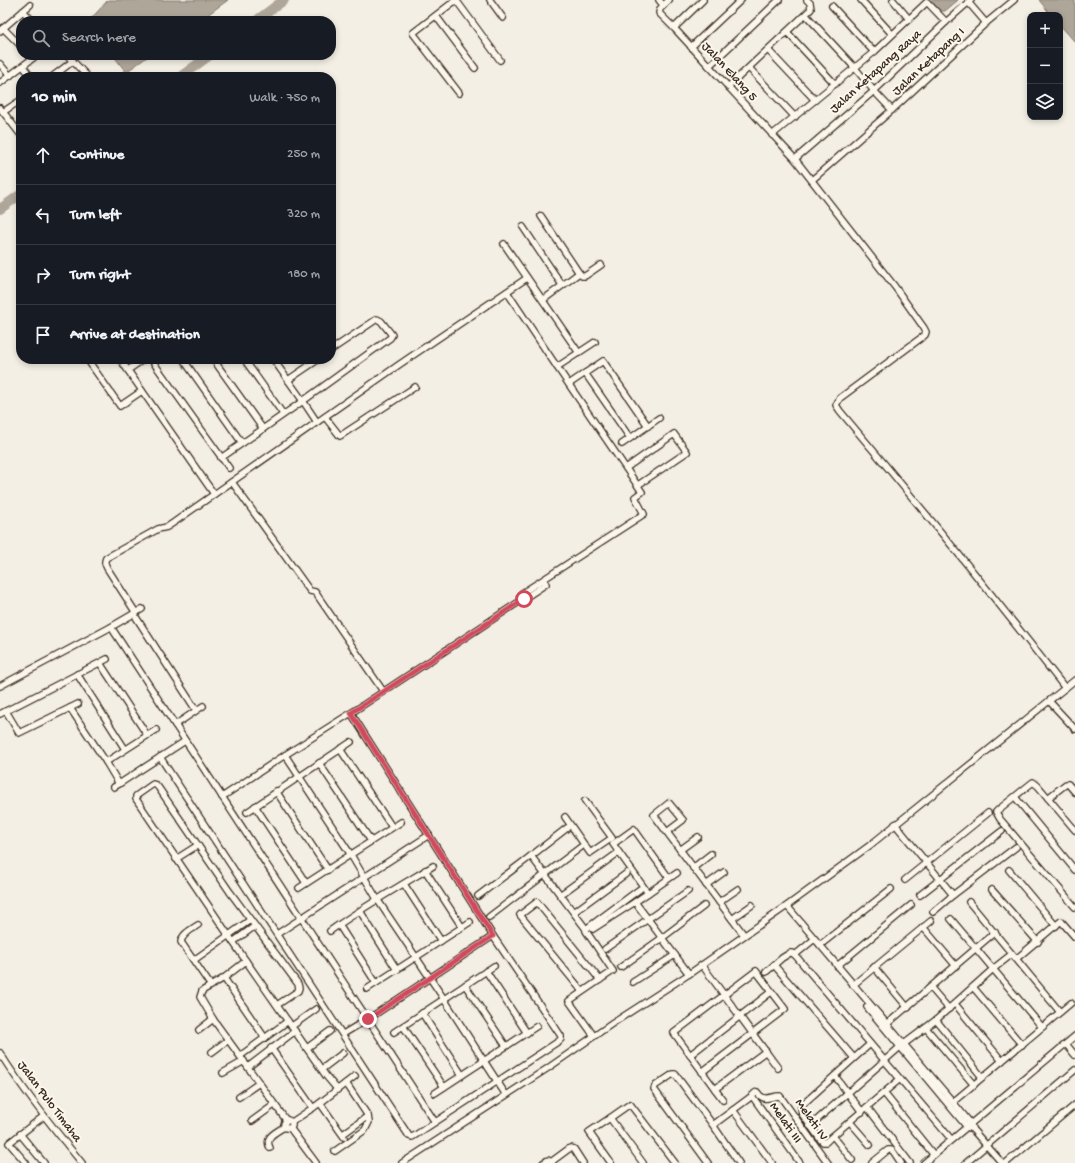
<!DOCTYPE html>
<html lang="en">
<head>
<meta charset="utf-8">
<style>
	:root { --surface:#171b24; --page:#20242c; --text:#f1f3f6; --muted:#9ea1a6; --line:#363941 }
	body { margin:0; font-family:"Gochi Hand",sans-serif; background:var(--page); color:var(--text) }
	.controls { position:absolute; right:12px; top:12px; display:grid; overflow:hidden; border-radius:8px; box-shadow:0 2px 6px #0003 }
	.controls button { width:36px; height:36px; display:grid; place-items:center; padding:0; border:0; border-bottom:1px solid var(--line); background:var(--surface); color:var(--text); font:20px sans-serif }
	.stop { position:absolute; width:12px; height:12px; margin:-9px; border:3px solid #d1495b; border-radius:50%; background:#fff }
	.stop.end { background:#d1495b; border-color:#fff; box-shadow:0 1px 4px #0008 }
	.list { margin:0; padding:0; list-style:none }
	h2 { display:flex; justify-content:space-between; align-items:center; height:52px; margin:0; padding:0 16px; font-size:17px }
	h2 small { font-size:13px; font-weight:400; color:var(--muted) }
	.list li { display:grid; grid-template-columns:26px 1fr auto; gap:12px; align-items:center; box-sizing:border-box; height:60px; padding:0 16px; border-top:1px solid var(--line) }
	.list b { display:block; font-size:15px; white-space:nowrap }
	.list em { font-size:13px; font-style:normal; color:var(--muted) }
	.icon { flex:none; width:22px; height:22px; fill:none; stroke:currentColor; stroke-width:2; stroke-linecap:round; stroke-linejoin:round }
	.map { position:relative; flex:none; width:1075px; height:1163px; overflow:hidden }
	.search { position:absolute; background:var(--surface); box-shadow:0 2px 6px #0003; left:16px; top:16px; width:320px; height:44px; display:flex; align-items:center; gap:10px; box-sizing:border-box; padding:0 14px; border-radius:16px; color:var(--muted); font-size:15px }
	.panel { position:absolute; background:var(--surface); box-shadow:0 2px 6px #0003; left:16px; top:72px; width:320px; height:292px; border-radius:16px }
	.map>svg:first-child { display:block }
	.water { fill:#afa69a; stroke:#817468 }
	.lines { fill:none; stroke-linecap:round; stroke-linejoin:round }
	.river { stroke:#afa69a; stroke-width:10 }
	.minor-casing { stroke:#3b2a1e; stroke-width:8 }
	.minor { stroke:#fbf7ec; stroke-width:5.5 }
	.route { stroke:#d1495b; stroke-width:5 }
	.labels { text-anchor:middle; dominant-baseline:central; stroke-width:4; stroke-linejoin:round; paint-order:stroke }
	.street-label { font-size:13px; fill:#3b2a1e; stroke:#fbf7ec }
</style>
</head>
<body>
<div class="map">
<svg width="1075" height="1163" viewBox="0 0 1075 1163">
	<rect width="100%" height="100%" fill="#f3efe4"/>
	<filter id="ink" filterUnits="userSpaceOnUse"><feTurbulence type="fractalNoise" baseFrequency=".025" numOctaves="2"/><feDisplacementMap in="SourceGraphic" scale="8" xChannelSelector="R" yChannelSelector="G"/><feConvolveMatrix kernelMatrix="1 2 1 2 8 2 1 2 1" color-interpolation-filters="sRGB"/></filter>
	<g filter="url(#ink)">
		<g class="water">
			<path d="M 108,0 L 228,0 L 199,21 L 89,21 Z"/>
			<path d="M 930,0 L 958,0 L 945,11 L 940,11 Z"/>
			<path d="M 1039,0 L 1075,0 L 1075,42 L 1060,25 L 1060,15 L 1051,15 Z"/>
			<path d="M 113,55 L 150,55 L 126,72 Z"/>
		</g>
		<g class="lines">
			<g class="river">
				<path d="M 256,21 L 284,0"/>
				<path d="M 180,77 L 210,55"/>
				<path d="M 0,209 L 21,194"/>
			</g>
			<defs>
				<g id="minor">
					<path d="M 490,0 L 503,18"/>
					<path d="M 659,0 L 663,5"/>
					<path d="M 669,0 L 660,9 L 659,13 L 674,28 L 795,159 L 895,287 L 924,328 L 926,332 L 925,335 L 840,398 L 836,405 L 840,411 C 917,502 992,594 1065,688"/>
					<path d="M 861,0 L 892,34"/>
					<path d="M 893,0 L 909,19"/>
					<path d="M 968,2 L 986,23"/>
					<path d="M 832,6 L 874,52"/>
					<path d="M 23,11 L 33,21"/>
					<path d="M 806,15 L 855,68 L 874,91 L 892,110"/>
					<path d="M 436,16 L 475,68"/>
					<path d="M 3,28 L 21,46"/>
					<path d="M 674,28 L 703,0"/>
					<path d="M 0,31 L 30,5"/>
					<path d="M 787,32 L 835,84"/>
					<path d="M 691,47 L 741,0"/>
					<path d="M 768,50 L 815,100"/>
					<path d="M 67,55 L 88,77"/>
					<path d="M 0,64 L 10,76"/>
					<path d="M 23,66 L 31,77"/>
					<path d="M 709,66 L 779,0"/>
					<path d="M 749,68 L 795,117"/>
					<path d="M 52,77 L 73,61"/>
					<path d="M 0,83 L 37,55"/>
					<path d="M 728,87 L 811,9 L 810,3 L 807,0"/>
					<path d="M 459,93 L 413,33 L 456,0 L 500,60"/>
					<path d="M 0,108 L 21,135"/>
					<path d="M 3,112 L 21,100"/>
					<path d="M 772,135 L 874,52 L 927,2 L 946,22"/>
					<path d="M 795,159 L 874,91 L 946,22 L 971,0"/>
					<path d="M 812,180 L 892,110 L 986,23 L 1014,0"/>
					<path d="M 541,216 L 579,273"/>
					<path d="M 523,227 L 562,285"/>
					<path d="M 504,244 L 579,353"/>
					<path d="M 507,292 L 557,367 L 595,342"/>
					<path d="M 543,300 L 579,273 L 582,276 L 585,276 L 601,265"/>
					<path d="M 87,359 L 120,406 L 142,391"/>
					<path d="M 120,359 L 214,494"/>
					<path d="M 151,359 L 229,468"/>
					<path d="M 183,359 L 242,443"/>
					<path d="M 213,359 L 263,429"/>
					<path d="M 244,359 L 283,414"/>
					<path d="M 273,359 L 288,380"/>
					<path d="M 128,370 L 144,359"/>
					<path d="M 585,373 L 630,438"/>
					<path d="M 569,384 L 603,361 L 648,426"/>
					<path d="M 325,417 L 340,436 L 415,387"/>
					<path d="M 317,422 L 303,401 L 390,338 L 392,335 L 381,321 L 377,319 L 331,350"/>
					<path d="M 622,444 L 659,418"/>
					<path d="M 221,458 L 303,401 L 288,380 L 319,359"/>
					<path d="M 626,468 L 674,434 L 687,452 L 638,485"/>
					<path d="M 232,482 L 310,591 L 315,592 L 383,691"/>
					<path d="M 524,599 L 522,593 L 544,579"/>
					<path d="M 136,613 L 107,568 C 105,564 104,562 106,558 L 158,529 L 167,527 L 173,523 L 400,364 L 527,278"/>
					<path d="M 134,614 L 196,710"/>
					<path d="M 111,627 L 435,1122"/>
					<path d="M 100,663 L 147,735"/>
					<path d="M 77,674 L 125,749"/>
					<path d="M 0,686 L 111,627 L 142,609"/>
					<path d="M 1049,701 L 1075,729"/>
					<path d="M 70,708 L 106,762 L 119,784 L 185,741"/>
					<path d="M 6,711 L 19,733 L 78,704"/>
					<path d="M 0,714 L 107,659"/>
					<path d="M 175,725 L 203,706"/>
					<path d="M 340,749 L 392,827"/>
					<path d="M 285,755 L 351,855 L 377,899 L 444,999 L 506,1095"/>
					<path d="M 160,757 L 409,1136 L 412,1137 L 414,1136 L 559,1041 L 561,1039 L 561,1036 L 493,936 L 351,713"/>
					<path d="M 106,762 L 156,730"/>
					<path d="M 319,763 L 371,841"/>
					<path d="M 114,787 L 119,784"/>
					<path d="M 276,791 L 328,870"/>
					<path d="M 222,797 L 285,755 L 351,713 L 546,584 L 544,579 L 644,514 L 635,497 L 642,492 L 557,367"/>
					<path d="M 1015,797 L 1075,870"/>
					<path d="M 1048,798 L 1066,784 L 1068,784 L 1075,792"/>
					<path d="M 255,806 L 306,883"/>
					<path d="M 247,812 L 351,742"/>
					<path d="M 565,817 L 590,853 L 612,838 L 585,801"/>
					<path d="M 895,824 L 953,895 L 1016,847"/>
					<path d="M 1075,830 L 1038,786 L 1033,782 L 998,810 L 996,812 L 1000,819 L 1075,907"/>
					<path d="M 667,832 L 683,820 L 669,803 L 654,815 C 684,855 714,895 744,935"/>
					<path d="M 680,850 L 698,837"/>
					<path d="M 531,856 L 567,828"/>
					<path d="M 176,859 L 198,845"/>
					<path d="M 693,868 L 711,854"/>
					<path d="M 425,870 L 462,927"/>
					<path d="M 1009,870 L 1056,926"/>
					<path d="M 905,880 L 988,813"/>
					<path d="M 404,884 L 441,941"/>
					<path d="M 706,885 L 724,872"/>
					<path d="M 299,888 L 401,822"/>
					<path d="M 992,890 L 1038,942"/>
					<path d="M 648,893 L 613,844 L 634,829 L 669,878"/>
					<path d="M 560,895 L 615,855"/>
					<path d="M 920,895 L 1002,831"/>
					<path d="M 478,896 L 531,856 L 586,929 L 586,931 L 613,971 L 569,1001 L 594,1036"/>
					<path d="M 635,902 L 677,873"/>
					<path d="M 719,902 L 738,889"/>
					<path d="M 969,902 L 1060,1012"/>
					<path d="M 787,906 L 953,1102 L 971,1124 L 972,1129 L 1002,1163"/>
					<path d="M 360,911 L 397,970"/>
					<path d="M 574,912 L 627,873"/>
					<path d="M 933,912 L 953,895"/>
					<path d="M 489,917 L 581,847"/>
					<path d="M 732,919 L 752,905"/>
					<path d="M 951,919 L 1042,1027"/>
					<path d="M 198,925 C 192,929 182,934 181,942 L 211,986"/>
					<path d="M 339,925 L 376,983"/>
					<path d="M 923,927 L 956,966"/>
					<path d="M 586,929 L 640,889"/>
					<path d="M 593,929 L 635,902 L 689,974"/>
					<path d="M 330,931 C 363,907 398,887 433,866"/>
					<path d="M 277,934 L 429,835"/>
					<path d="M 233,942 L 255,926"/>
					<path d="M 820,945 L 891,889"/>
					<path d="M 605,949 L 688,891"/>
					<path d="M 795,955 L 812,941"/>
					<path d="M 1016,959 L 1061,921 L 1075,937"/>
					<path d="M 194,960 L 250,920"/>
					<path d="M 246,961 L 224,978 L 202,991 L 200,997 L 213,1019 L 286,1120"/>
					<path d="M 702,965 L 778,1068"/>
					<path d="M 774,965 L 854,1058"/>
					<path d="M 837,966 L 911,905"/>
					<path d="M 621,967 L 662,938 L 704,906"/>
					<path d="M 874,967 L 908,1008"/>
					<path d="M 486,971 L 527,1033"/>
					<path d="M 766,972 L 782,958 L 790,953 L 792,953 L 795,955 L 951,1139"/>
					<path d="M 224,978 L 265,1038"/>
					<path d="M 633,982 L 675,955"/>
					<path d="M 465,985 L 506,1046"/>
					<path d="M 853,985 L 931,921"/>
					<path d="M 973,987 L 1022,1045"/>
					<path d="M 931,988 L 949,1009"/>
					<path d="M 367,989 L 470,922"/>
					<path d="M 582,991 L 520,915 L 537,902 L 600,980"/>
					<path d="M 955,1004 L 1002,1061"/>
					<path d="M 277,1005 L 298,991 L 299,988 L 298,984 L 230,892 L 158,787 L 156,785 L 153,784 L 136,796 L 136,799 L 246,961 L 326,1076 L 337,1089"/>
					<path d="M 867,1007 L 967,1127 L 972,1129"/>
					<path d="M 422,1013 L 462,1075"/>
					<path d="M 936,1020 L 982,1077"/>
					<path d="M 887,1024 L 995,932"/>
					<path d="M 292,1026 L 316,1009"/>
					<path d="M 403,1026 L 444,1087"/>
					<path d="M 926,1028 L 974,1085"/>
					<path d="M 199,1030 L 213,1019"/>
					<path d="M 394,1032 L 494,966"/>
					<path d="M 343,1034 L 368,1019 L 493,936"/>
					<path d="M 870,1044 L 801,1106 L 802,1114 L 820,1139 L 823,1142 L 826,1142 L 829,1139 L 900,1079"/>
					<path d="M 1066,1044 L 1075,1055"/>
					<path d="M 271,1048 L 313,1108"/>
					<path d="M 307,1048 L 330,1031"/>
					<path d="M 212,1052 L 228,1040"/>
					<path d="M 0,1053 C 24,1092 53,1128 82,1163"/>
					<path d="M 690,1055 L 771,992"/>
					<path d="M 240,1056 L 288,1021"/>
					<path d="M 248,1067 L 295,1031"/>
					<path d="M 322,1069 L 343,1053"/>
					<path d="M 702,1072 L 785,1009 L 756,971 L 674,1033 L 723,1100"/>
					<path d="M 223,1073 L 244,1061"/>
					<path d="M 835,1076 L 862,1112"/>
					<path d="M 346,1083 L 368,1116"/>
					<path d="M 715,1089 L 766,1051"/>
					<path d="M 435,1093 L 537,1026"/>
					<path d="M 884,1093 L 933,1154"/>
					<path d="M 752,1096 L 800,1163"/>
					<path d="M 239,1097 L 259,1083"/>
					<path d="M 953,1102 L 1071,1003"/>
					<path d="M 320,1103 L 344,1137"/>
					<path d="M 867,1107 L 910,1163"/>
					<path d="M 733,1110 L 772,1163"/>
					<path d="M 610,1118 L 589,1132 L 611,1163"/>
					<path d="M 252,1121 L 274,1105"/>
					<path d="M 292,1122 L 288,1120 L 286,1120 L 284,1124 L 286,1128 L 290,1128 L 292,1126 L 292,1122 L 320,1103 L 355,1076"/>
					<path d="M 850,1122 L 870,1145"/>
					<path d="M 713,1125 L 752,1096 L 755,1093 L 757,1092 C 764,1103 770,1096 780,1096 L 828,1163"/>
					<path d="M 810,1126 L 900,1047 L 936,1020 L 993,969 L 1012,954"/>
					<path d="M 290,1128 L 316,1163"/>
					<path d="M 20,1134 L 44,1163"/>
					<path d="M 833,1136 L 852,1160"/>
					<path d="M 270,1148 C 264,1136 276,1133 285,1126"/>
					<path d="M 335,1151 L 365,1130 L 369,1122 L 368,1116 L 343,1134"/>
					<path d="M 551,1162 L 570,1148 L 574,1149 L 583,1163"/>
					<path d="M 26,1163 L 9,1143 L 44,1116"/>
					<path d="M 402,1163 L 548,1068 L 613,1023 L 689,974 L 784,908 L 869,846 L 1075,680"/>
					<path d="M 543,1163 L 548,1160 L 552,1163"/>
					<path d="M 643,1163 L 610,1118 L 630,1104 L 675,1163"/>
					<path d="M 708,1163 L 654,1089 L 655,1086 L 673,1074 L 675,1074 L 713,1125 L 739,1163"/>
					<path d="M 872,1163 L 888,1150 L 891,1150 L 893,1151 L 901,1163"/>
					<path d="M 924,1163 L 1075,1036"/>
					<path d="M 966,1163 L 1075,1070"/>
					<path d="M 1006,1163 L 1075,1105"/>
				</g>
			</defs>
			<use href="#minor" class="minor-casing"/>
			<use href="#minor" class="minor"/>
		</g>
	</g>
	<g class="lines" filter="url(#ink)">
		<path class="route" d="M 368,1019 L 493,936 L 351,713 L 524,599"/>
	</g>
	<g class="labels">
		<g class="street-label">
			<text transform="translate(929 62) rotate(-43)">Jalan Ketapang I</text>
			<text transform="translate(729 72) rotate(47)">Jalan Elang 5</text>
			<text transform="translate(876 72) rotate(-42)">Jalan Ketapang Raya</text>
			<text transform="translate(49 1102) rotate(53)">Jalan Pulo Timaha</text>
			<text transform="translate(811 1120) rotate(55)">Melati IV</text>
			<text transform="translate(785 1123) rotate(55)">Melati III</text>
		</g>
	</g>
</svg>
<div class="controls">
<button>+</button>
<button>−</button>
<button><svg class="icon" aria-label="layers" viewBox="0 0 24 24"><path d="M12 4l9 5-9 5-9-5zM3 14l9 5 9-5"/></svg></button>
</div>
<div class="stop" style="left:524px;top:599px"></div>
<div class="stop end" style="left:368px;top:1019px"></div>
<div class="search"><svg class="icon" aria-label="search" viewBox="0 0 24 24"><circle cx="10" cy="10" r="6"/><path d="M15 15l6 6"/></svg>Search here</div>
<section class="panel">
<h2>10 min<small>Walk · 750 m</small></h2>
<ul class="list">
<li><svg class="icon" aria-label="ahead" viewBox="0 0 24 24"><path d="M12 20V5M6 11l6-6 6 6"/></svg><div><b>Continue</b></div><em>250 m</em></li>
<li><svg class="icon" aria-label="left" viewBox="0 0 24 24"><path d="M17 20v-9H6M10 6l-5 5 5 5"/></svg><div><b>Turn left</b></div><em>320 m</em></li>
<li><svg class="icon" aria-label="right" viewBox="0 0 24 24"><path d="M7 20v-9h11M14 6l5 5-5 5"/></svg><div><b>Turn right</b></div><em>180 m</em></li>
<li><svg class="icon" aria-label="arrive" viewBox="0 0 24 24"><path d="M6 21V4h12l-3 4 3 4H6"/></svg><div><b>Arrive at destination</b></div></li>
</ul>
</section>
</div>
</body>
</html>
